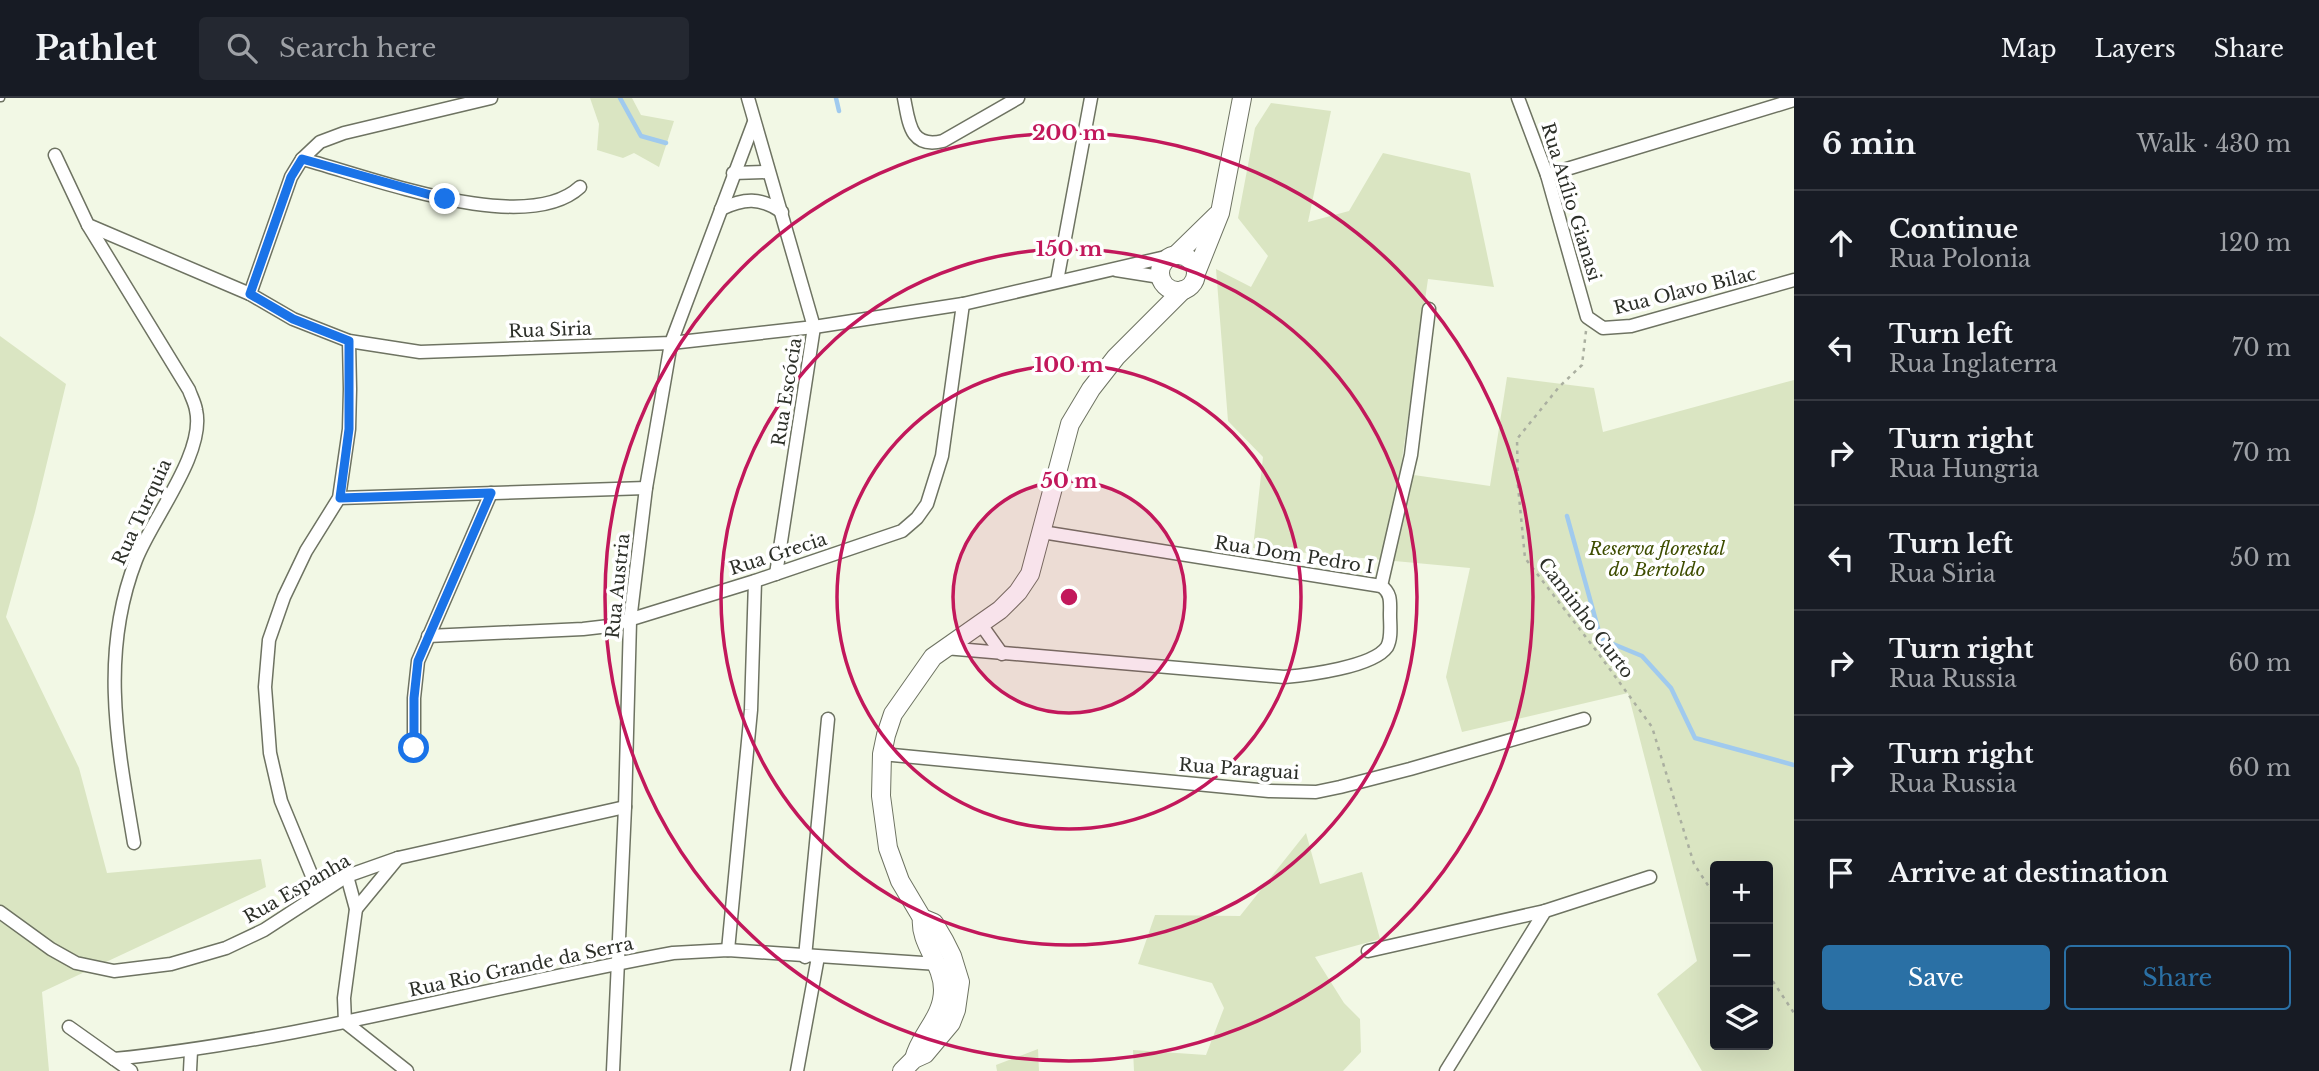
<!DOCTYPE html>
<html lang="en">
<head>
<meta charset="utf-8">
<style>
	:root { --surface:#171b24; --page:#242831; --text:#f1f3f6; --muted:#9ea1a6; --line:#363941; --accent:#2a70a5 }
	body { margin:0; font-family:"Libre Baskerville",serif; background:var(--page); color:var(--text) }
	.controls { position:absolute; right:21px; bottom:21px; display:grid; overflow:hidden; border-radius:7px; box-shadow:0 7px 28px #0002 }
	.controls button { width:63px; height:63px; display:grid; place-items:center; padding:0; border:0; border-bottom:2px solid var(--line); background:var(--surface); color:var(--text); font:35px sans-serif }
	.stop { position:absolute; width:21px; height:21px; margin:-16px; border:5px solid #1a73e8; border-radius:50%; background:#fff }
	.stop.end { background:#1a73e8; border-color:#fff; box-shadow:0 2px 7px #0008 }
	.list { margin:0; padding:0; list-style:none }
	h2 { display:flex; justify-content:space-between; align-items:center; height:91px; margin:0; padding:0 28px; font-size:30px }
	h2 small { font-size:23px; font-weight:400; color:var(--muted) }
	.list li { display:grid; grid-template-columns:46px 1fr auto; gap:21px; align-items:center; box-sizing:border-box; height:105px; padding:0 28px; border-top:2px solid var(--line) }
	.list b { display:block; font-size:26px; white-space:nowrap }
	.list p { margin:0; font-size:23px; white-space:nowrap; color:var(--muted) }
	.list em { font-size:23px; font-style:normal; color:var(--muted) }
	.actions { display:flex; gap:14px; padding:21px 28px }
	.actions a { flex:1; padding:16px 0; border:2px solid var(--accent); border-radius:7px; text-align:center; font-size:24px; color:var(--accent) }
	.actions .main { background:var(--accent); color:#fff }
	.icon { flex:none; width:38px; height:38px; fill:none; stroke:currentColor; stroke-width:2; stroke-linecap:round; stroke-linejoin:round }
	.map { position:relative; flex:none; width:1794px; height:973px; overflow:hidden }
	header { display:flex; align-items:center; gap:42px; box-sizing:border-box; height:98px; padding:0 35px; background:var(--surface); border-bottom:2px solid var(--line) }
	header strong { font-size:33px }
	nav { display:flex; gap:38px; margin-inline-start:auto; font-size:24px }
	.search { width:490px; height:63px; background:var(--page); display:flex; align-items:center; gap:18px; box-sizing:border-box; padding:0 24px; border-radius:7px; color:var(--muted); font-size:26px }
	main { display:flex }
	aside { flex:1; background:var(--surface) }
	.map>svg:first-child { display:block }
	.green { fill:#dae5c2; fill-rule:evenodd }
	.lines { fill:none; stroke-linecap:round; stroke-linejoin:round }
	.stream { stroke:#a0caee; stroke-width:4.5 }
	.lane-casing { stroke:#6e7362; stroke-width:9 }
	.street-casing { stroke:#6e7362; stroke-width:15 }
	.secondary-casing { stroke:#6e7362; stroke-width:20 }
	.path { stroke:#aaafa0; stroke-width:2.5; stroke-dasharray:3.5 5; stroke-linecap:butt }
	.lane { stroke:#fff; stroke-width:6 }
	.street { stroke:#fff; stroke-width:12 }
	.secondary { stroke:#fff; stroke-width:18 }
	.route { stroke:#1a73e8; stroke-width:9 }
	.ring { fill:none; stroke:#c2185b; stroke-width:3.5 }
	.labels { text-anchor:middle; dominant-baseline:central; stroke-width:7; stroke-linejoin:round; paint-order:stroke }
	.street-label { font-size:18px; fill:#2c2f28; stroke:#fff }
	.park-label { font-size:18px; font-style:italic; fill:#3e4d00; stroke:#fff }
	.centre { fill:#c2185b; stroke:#fff; stroke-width:3.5 }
	.ring-label { font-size:21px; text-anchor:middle; font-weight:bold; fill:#c2185b; stroke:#fff; stroke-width:7; stroke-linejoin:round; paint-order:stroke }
</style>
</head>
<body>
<header>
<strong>Pathlet</strong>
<div class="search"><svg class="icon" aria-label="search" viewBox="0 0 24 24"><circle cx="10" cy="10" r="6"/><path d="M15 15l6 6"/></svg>Search here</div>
<nav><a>Map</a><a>Layers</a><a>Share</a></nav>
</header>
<main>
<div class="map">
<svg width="1794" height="973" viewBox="0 0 1794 973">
	<rect width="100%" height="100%" fill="#f2f8e5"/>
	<g class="green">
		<path d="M 590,0 L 632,0 L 641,17 L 674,23 L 659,69 L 634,55 L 623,60 L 597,52 L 599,26 Z"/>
		<path d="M 1271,5 L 1331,13 L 1308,124 L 1349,113 L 1383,55 L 1470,75 L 1494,189 L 1428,181 L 1400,375 L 1490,388 L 1507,279 L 1594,290 L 1603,334 L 1794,282 L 1794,973 L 1702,973 L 1657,896 L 1697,863 L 1628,595 L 1462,634 L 1446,579 L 1470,470 L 1253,450 L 1263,359 L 1228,323 L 1216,171 L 1251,189 L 1268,158 L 1238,120 L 1255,30 ZM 1715,768 L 1768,768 L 1768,947 L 1715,947 Z"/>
		<path d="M 0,238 L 66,286 L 35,414 L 6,519 L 79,670 L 107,775 L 261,761 L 266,789 L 42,894 L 49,973 L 0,973 Z"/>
		<path d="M 1306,735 L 1320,786 L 1362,774 L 1380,841 L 1315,859 L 1344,905 L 1360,921 L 1361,954 L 1343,973 L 1134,973 L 1133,952 L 1206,957 L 1224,910 L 1212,885 L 1138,866 L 1155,817 L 1240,818 Z"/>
		<path d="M 1038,951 L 1039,973 L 997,973 L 996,967 Z"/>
	</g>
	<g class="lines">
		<g class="stream">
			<path d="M 620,0 L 641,38 L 666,45"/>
			<path d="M 836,0 L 839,13"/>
			<path d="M 1567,418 L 1601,541 L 1642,558 L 1671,590 L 1695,640 L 1794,667"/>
		</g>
		<defs>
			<path id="lane" d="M 0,0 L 1,0"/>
			<g id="street">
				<path d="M 748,0 L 814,229 L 776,476"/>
				<path d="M 904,0 C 909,25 910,51 943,43 L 1018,0"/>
				<path d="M 1518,0 L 1547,77 L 1587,219 L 1603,230 L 1631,228 L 1794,182"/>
				<path d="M 55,57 L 88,127 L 250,196 L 293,221 L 349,243 L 420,254 L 671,245 L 814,229 L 963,206 L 1170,158"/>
				<path d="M 302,61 C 368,78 525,140 580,89"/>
				<path d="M 733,75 L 768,74"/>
				<path d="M 1547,77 L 1794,2"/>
				<path d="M 721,111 C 744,100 760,99 782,114"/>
				<path d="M 88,127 L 189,292 C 191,298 195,305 196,312 C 206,355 151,422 136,462 C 99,557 118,649 134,745"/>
				<path d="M 1116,172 L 1160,179"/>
				<path d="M 1057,183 L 1091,0"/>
				<path d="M 250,196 L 291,79 L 302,61 L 320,44 L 344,35 L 491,0"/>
				<path d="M 339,400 L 646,390"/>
				<path d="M 1381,488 L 1411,357 L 1429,211"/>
				<path d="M 980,525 L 1002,556"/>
				<path d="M 428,538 L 583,531 L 609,528 L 755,483 L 902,433 L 917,420 L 927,406 L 942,358 L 963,206"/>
				<path d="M 945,550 L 1284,579 C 1308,577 1373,569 1387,549 C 1392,540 1390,527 1390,517 C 1390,505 1392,495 1381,488 L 1042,434"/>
				<path d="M 414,650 L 414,600 L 418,563 L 491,395"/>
				<path d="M 882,656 L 1269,693 L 1316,694 L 1340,689 L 1410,671 L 1584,621"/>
				<path d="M 347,778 L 356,811 L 344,900 L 345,924 L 407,973"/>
				<path d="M 319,795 L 281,703 L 270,655 L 265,589 L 269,542 L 284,499 L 306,453 L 339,400 L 349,331 L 350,291 L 349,243"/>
				<path d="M 356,811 L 398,760"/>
				<path d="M 0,814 L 51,851 L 76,865 L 114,873 L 171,866 L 226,850 L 264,832 L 347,778 L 398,760 L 625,709"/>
				<path d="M 728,852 L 751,612 L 755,483"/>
				<path d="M 1368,853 L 1545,813"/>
				<path d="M 805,859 L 828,621"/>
				<path d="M 69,929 L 131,973"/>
				<path d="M 114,961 C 303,942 486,889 673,855 L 728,852 L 938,866"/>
				<path d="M 190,973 L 191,953"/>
				<path d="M 613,973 L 625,709 L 630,523 L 646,390 L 671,245 L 754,24"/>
				<path d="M 797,973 L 818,859"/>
				<path d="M 1446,973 L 1545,813 L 1650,779"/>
			</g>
			<g id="secondary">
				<circle cx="1178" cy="175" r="18"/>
				<path d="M 1176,157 L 1217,117"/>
				<path d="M 1196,175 L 1220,115 L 1242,0"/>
				<path d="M 914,961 C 920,936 943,920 943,892 C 943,865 919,845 922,820"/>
				<path d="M 902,973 L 914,961 L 925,956 L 951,925 L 956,912 L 960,884 L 952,858 L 944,842 L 934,825 L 922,820 L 900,783 L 888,750 L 881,698 L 882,656 L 886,637 L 893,616 L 933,559 L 1000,512 L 1018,494 L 1030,476 L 1070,326 L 1091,291 L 1116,259 L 1183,192"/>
			</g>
		</defs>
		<use href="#lane" class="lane-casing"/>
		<use href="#street" class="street-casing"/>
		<use href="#secondary" class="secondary-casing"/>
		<g class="path">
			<path d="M 1586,233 L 1582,267 L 1559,289 L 1517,341 L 1518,388 L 1525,460 L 1598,555 L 1652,629 L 1694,766 L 1715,798"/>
			<path d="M 1768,876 L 1794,915"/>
		</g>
		<use href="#lane" class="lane"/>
		<use href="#street" class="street"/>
		<use href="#secondary" class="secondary"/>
	</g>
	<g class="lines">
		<path class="route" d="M 414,650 L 414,600 L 418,563 L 491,395 L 340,400 L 349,331 L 349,243 L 293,221 L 250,196 L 291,79 L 302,61 L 445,101"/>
	</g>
	<circle cx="1069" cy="499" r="116" fill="#c2185b" fill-opacity=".12"/>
	<g class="ring">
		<circle cx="1069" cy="499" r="116"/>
		<circle cx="1069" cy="499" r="232"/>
		<circle cx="1069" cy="499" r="348"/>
		<circle cx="1069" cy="499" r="464"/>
	</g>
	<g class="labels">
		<g class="street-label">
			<text transform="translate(1571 104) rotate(73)">Rua Atílio Gianasi</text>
			<text transform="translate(1685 193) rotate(-14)">Rua Olavo Bilac</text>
			<text transform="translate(550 232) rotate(-2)">Rua Siria</text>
			<text transform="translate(787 294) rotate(-81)">Rua Escócia</text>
			<text transform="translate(142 414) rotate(-65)">Rua Turquia</text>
			<text transform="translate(778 456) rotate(-18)">Rua Grecia</text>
			<text transform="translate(1294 457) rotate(9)">Rua Dom Pedro I</text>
			<text transform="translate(618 488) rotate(-84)">Rua Austria</text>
			<text transform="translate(1586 520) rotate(53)">Caminho Curto</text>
			<text transform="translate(1239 671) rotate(4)">Rua Paraguai</text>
			<text transform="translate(297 791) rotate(-30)">Rua Espanha</text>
			<text transform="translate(521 869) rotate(-12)">Rua Rio Grande da Serra</text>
		</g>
		<g class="park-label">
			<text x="1657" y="451">Reserva florestal<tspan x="1657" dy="21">do Bertoldo</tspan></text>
		</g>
	</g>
	<circle cx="1069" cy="499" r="10" class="centre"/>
	<g class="ring-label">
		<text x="1069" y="42">200 m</text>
		<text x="1069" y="158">150 m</text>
		<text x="1069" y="274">100 m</text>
		<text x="1069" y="390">50 m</text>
	</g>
</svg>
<div class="controls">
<button>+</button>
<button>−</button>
<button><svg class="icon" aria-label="layers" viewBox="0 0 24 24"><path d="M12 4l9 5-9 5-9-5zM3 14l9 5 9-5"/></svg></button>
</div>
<div class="stop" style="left:414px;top:650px"></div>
<div class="stop end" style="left:445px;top:101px"></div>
</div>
<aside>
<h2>6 min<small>Walk · 430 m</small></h2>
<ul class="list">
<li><svg class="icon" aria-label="ahead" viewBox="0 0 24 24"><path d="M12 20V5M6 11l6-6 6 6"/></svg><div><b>Continue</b><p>Rua Polonia</p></div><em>120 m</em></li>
<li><svg class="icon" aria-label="left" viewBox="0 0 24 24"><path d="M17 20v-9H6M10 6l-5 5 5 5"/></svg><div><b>Turn left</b><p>Rua Inglaterra</p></div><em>70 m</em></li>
<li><svg class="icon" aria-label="right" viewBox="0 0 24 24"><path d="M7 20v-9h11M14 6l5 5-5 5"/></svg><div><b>Turn right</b><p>Rua Hungria</p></div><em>70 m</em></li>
<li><svg class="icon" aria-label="left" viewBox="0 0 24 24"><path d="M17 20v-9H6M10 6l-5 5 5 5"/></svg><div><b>Turn left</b><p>Rua Siria</p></div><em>50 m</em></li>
<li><svg class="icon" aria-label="right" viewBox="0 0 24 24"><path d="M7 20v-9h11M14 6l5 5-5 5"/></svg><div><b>Turn right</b><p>Rua Russia</p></div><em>60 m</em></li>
<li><svg class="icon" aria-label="right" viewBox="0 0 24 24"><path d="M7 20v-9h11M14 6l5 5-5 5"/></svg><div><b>Turn right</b><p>Rua Russia</p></div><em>60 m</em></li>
<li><svg class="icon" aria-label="arrive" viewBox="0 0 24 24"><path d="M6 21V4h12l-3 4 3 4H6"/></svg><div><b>Arrive at destination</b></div></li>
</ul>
<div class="actions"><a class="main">Save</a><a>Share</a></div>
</aside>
</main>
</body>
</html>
